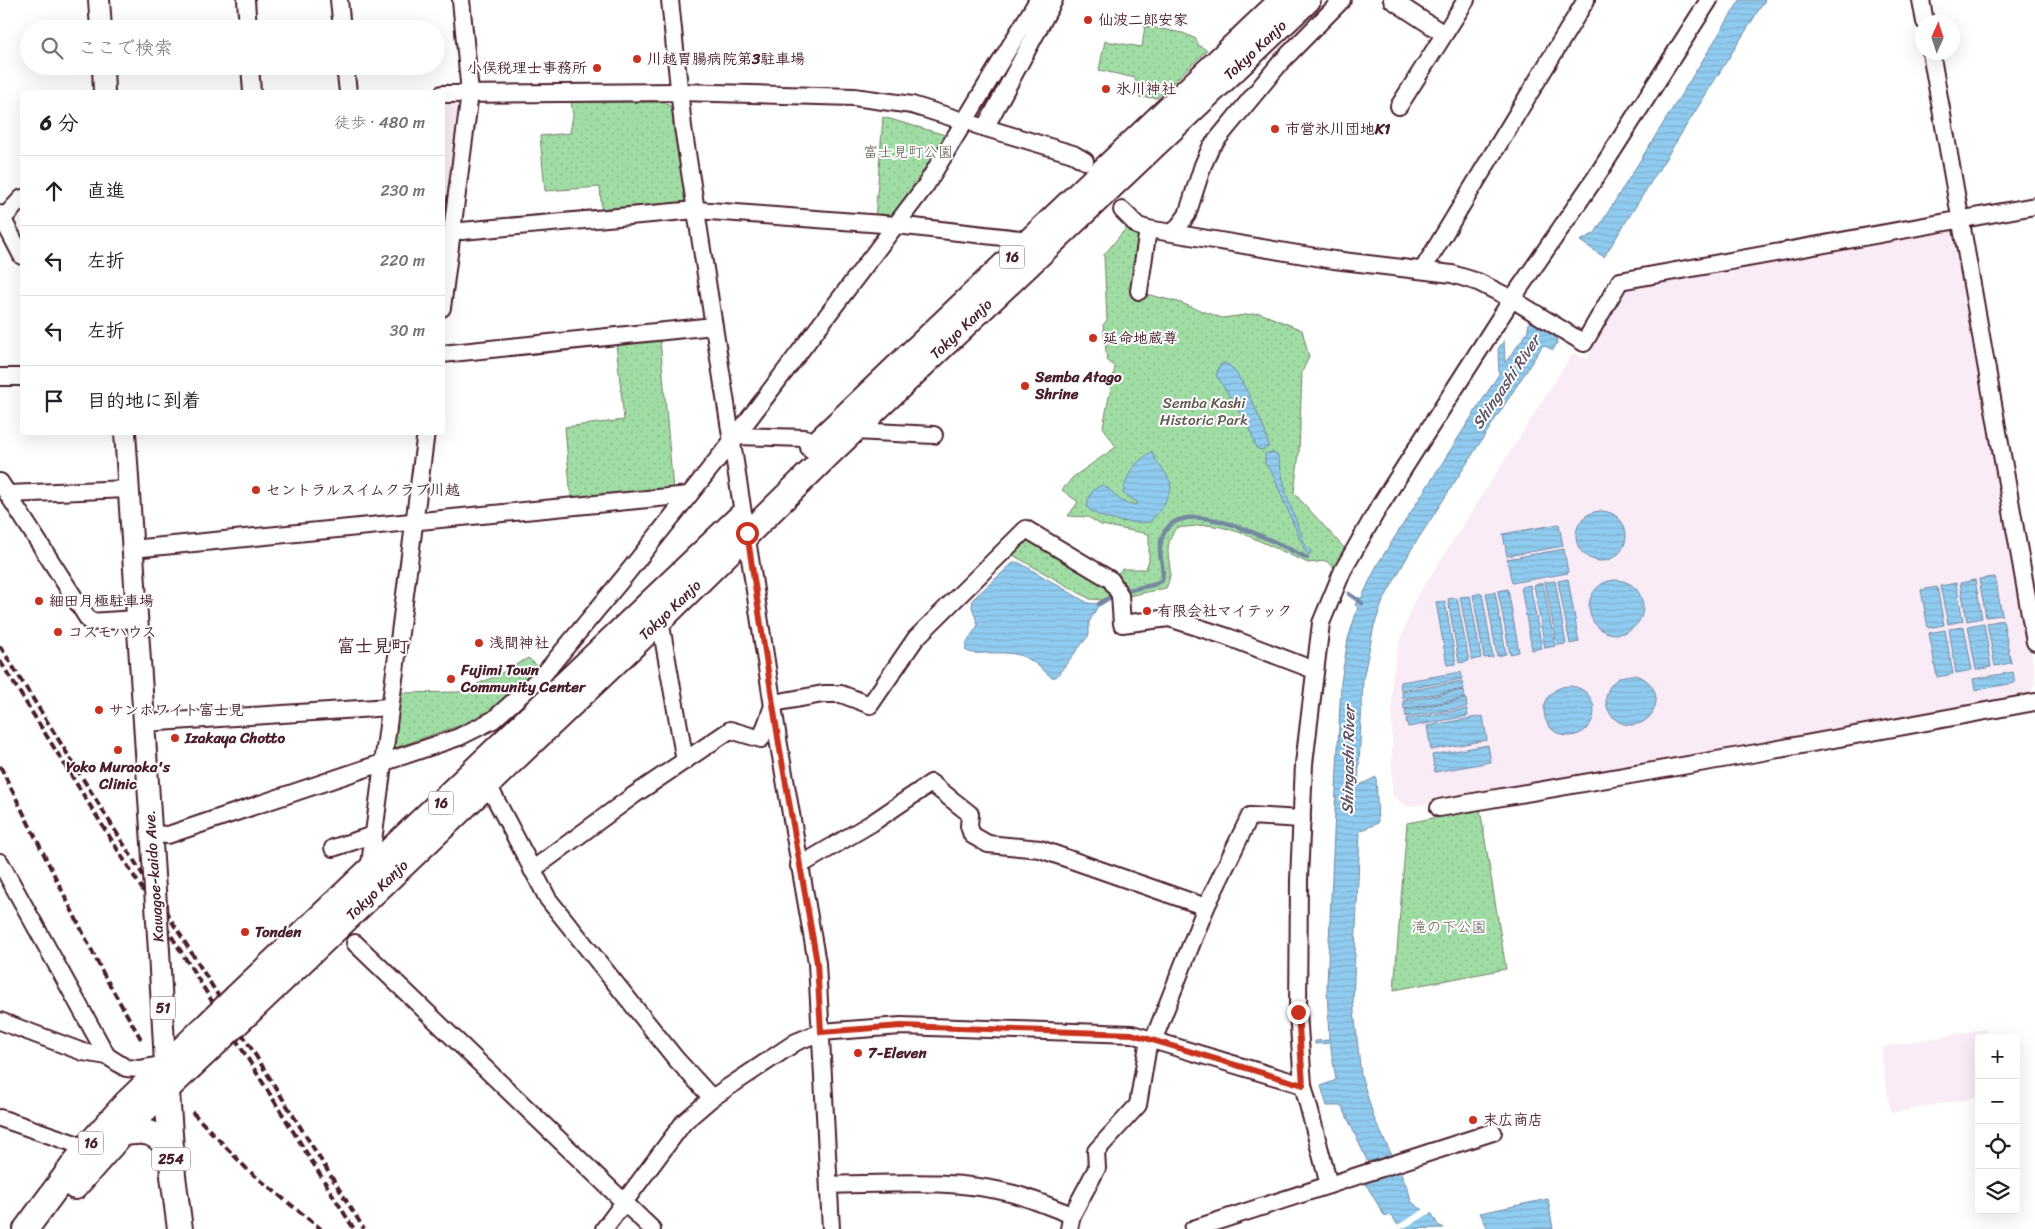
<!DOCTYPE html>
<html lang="ja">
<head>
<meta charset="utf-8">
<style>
	:root { --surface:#fff; --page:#f2f2f2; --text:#202124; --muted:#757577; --line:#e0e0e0 }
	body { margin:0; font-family:Sriracha,"Klee One",sans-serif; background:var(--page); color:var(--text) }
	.controls { position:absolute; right:15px; bottom:15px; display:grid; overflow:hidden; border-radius:5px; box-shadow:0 5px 20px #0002 }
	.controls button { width:45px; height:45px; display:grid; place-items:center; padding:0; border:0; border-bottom:1px solid var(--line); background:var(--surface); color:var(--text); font:25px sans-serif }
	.compass { position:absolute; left:1915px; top:15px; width:45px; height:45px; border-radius:50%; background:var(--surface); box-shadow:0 5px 20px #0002; rotate:3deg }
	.stop { position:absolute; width:15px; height:15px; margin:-11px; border:4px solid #c8321e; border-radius:50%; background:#fff }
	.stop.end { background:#c8321e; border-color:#fff; box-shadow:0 1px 5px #0008 }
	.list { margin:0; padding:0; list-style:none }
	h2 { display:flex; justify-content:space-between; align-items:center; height:65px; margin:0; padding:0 20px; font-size:21px }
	h2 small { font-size:16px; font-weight:400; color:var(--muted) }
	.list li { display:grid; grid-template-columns:32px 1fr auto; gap:15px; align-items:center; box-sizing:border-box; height:70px; padding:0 20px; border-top:1px solid var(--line) }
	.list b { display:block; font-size:19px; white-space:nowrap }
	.list em { font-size:16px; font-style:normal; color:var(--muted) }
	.icon { flex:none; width:28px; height:28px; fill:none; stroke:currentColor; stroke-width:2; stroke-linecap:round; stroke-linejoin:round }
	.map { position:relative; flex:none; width:2035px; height:1229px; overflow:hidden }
	.search { position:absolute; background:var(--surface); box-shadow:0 5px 20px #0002; left:20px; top:20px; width:425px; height:55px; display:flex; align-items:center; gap:12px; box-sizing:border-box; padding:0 18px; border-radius:28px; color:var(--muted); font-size:19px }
	.panel { position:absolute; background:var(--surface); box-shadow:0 5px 20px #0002; left:20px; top:90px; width:425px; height:345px; border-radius:5px }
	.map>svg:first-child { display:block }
	.built { fill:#faecf6 }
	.green { fill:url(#green-dots); stroke:#757e68 }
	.water { fill:url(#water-rules); stroke:#7487a1 }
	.pier { fill:#fff }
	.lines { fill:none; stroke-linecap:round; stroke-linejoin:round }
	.stream { stroke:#7487a1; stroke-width:4.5 }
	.minor-casing { stroke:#4a1f2b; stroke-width:20 }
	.major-casing { stroke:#4a1f2b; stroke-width:24 }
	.highway-casing { stroke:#4a1f2b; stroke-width:28 }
	.minor { stroke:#fff; stroke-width:16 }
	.major { stroke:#fff; stroke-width:20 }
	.highway { stroke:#fff; stroke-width:24 }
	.rail { stroke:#4a1f2b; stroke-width:4; stroke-dasharray:8 4; stroke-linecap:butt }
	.major-bridge-casing { stroke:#4a1f2b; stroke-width:24; stroke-linecap:butt }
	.highway-bridge-casing { stroke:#4a1f2b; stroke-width:28; stroke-linecap:butt }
	.major-bridge { stroke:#fff; stroke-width:20 }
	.highway-bridge { stroke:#fff; stroke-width:24 }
	.route { stroke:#c8321e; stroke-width:6 }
	.poi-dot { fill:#c8321e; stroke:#fff; stroke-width:2 }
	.labels { text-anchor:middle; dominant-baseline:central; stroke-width:4; stroke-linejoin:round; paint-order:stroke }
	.shield { fill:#fff; stroke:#80626b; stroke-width:1 }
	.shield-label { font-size:14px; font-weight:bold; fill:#4a1f2b }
	.poi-label { font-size:15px; font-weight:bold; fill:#4a1f2b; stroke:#fff; text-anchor:start }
	.street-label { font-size:15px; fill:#4a1f2b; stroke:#fff }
	.park-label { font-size:15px; fill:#64584f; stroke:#fff }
	.water-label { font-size:16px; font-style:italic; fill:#5f5366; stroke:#fff }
	.quarter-label { font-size:18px; font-weight:bold; fill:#4a1f2b; stroke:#fff }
</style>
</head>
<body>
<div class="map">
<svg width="2035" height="1229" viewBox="0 0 2035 1229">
	<defs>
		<pattern id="green-dots" width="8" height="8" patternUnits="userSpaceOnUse" patternTransform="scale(1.25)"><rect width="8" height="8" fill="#a0dda4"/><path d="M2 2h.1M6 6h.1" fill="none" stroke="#8bbd8d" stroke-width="1.8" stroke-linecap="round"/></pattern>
		<pattern id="water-rules" width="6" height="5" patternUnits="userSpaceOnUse" patternTransform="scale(1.25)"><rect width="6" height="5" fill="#90ccf0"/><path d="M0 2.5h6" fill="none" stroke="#7eafce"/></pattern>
	</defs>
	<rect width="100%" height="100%" fill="#fff"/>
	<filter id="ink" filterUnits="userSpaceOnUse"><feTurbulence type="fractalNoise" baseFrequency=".02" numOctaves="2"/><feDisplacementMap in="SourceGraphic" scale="10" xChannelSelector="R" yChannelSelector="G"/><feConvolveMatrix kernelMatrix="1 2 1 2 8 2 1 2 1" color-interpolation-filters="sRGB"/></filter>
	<g filter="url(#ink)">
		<g class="built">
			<path d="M 443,101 L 458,101 L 464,109 L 443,265 Z"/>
			<path d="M 1955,228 L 1979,384 L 2035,673 L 2035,684 L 2027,697 L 1752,748 L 1407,807 L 1392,795 L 1392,683 L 1397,650 L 1413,603 L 1573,353 L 1587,359 L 1624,287 Z"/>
			<path d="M 1985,1029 L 1986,1038 L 1979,1038 L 1979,1097 L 1891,1113 L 1882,1061 L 1883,1047 Z"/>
		</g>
		<g class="green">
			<path d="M 1145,26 L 1183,33 L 1196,39 L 1199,46 L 1207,50 L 1157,98 L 1139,97 L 1135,78 L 1099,70 L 1105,41 L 1142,47 Z"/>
			<path d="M 571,102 L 663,102 L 672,107 L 687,205 L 602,213 L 600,187 L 545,191 L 540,136 L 570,133 L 573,115 Z"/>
			<path d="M 883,117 L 949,136 L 892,221 L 875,220 Z"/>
			<path d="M 1127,227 L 1139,233 L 1150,261 L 1146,294 L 1178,302 L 1222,318 L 1260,313 L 1302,330 L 1309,357 L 1302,372 L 1299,453 L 1294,493 L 1347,551 L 1336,569 L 1326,561 L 1308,563 L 1242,533 L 1221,527 L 1206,525 L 1176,528 C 1158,554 1178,565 1166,588 L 1124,597 L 1114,577 L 1122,569 L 1146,569 L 1149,560 L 1149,534 L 1101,525 L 1088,517 L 1068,516 L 1078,502 L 1062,490 L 1073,477 L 1116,447 L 1103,427 L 1115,367 L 1107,360 L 1103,325 L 1107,320 L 1104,255 Z"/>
			<path d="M 660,339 L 673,490 L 571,500 L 565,427 L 624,420 L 616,343 Z"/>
			<path d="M 1027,539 L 1104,582 L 1112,594 L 1104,600 L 1090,599 L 1011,554 Z"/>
			<path d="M 528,658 L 539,667 L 487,716 L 394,748 L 390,743 L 397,693 L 459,692 L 496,676 Z"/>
			<path d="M 1480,809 L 1506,969 L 1394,990 L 1407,823 Z"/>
		</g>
		<g class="water">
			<path d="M 1740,0 L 1765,0 L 1604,257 L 1580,241 L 1595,233 Z"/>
			<path d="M 1530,319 L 1550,332 L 1558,341 L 1553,350 L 1543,345 L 1411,550 L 1383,601 L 1374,626 L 1363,679 L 1358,786 L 1376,777 L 1378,823 L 1360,831 L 1353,1002 L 1361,1075 L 1374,1118 L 1408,1189 L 1411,1201 L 1418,1207 L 1432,1214 L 1438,1225 L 1444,1228 L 1400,1229 L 1392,1216 L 1384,1215 L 1357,1169 L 1369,1165 L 1342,1106 L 1327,1106 L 1321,1086 L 1336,1080 L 1330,1043 L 1315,1044 L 1315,1041 L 1329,1040 L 1327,984 L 1341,682 L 1348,639 L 1358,607 L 1355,605 L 1359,597 L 1361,599 L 1377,565 L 1499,374 L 1498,349 L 1504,340 L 1505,363 L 1527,333 Z"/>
			<path d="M 1225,363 C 1239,366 1267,431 1269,446 L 1262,450 L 1256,448 L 1250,429 L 1216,375 L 1220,365 Z"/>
			<path d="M 1152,451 C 1156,466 1171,473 1171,489 L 1162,508 L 1150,522 C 1130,523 1101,522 1087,507 C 1088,497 1092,487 1103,485 C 1120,496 1113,501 1136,505 L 1137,502 L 1123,493 C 1129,470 1132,466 1152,451 Z"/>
			<path d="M 1272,452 L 1278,456 L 1287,497 L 1306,547 L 1311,551 L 1309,555 L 1305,551 L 1272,473 L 1265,464 L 1265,454 Z"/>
			<circle cx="1601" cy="536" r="25"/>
			<path d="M 1559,524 L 1563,546 L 1507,556 L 1503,534 Z"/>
			<path d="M 1564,549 L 1568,573 L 1512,583 L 1507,559 Z"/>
			<path d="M 1014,562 L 1020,563 L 1088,603 L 1099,604 L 1089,622 L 1089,635 L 1056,677 L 1051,677 C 1027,655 1021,652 988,653 C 978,653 974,655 965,650 L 967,642 L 978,625 L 972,607 L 973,599 Z"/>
			<path d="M 1995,577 L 2002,615 L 1986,617 L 1979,579 Z"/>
			<path d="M 1568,579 L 1579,642 L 1570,644 L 1558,581 Z"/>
			<circle cx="1616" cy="607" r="27"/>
			<path d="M 1975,580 L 1982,618 L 1967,621 L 1960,583 Z"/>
			<path d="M 1555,581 L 1566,644 L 1557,645 L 1545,582 Z"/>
			<path d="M 1543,583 L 1555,646 L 1545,648 L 1534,585 Z"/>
			<path d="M 1956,583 L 1963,621 L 1948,624 L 1940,586 Z"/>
			<path d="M 1530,585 L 1542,648 L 1532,650 L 1521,587 Z"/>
			<path d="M 1937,587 L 1944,625 L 1928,628 L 1921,590 Z"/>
			<path d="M 1508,589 L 1519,652 L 1510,654 L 1498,591 Z"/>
			<path d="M 1495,592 L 1506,654 L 1497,656 L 1486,593 Z"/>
			<path d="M 1482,593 L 1493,657 L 1484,658 L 1473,595 Z"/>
			<path d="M 1470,596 L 1481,658 L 1472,660 L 1460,597 Z"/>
			<path d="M 1457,598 L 1469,661 L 1459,663 L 1448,599 Z"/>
			<path d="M 1445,601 L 1456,664 L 1447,665 L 1436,602 Z"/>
			<path d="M 2003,620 L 2011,663 L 1995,666 L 1987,623 Z"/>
			<path d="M 1984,623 L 1991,667 L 1976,670 L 1968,626 Z"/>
			<path d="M 1964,627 L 1972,670 L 1956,673 L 1949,629 Z"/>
			<path d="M 1945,630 L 1953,674 L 1937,677 L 1929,633 Z"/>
			<path d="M 1461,672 L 1462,679 L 1401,690 L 1400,682 Z"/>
			<path d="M 2013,672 L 2015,683 L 1975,690 L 1973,679 Z"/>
			<circle cx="1631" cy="700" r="25"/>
			<path d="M 1462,681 L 1464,689 L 1403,699 L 1402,692 Z"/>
			<circle cx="1569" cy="711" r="25"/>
			<path d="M 1464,690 L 1465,698 L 1404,709 L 1403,701 Z"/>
			<path d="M 1466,699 L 1467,707 L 1406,717 L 1405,710 Z"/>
			<path d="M 1467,709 L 1468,716 L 1408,727 L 1406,719 Z"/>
			<path d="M 1483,716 L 1487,740 L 1431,750 L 1427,726 Z"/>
			<path d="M 1488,745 L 1491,762 L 1435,772 L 1432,755 Z"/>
			<path d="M 1548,1199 L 1553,1229 L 1488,1229 L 1480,1213 Z"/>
		</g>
		<path class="pier" d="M 1426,1208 L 1433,1212 L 1402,1229 L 1397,1229 L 1396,1226 Z"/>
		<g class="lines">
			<g class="stream">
				<path d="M 1123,591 L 1153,585 L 1162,580 C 1166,565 1155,555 1163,535 C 1183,490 1280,545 1307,558"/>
				<path d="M 1349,594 L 1362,603"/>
				<path d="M 1099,604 L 1115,594"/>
			</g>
			<defs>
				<g id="minor">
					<path d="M 246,0 L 248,29"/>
					<path d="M 339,0 L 342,29"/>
					<path d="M 670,0 L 683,127 L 779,745 L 817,963 L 831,1229"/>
					<path d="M 1392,0 L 1444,34"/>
					<path d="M 1921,0 L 1925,22"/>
					<path d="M 1931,52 L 2035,642"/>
					<path d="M 250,66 L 252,92"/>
					<path d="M 345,66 L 348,92"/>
					<path d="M 442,94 L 679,92 L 854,97 L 912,105 L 957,119"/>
					<path d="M 1399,106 L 1466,0"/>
					<path d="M 976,125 L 1073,154 L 1085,161"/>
					<path d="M 985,128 L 1054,0"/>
					<path d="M 1122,210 L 1138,226 L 1148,229 L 1334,260 L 1452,274 L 1478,282 L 1512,299 L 1584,343 L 1620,281 L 2035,206"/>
					<path d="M 0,214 L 22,256"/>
					<path d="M 0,222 L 22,198"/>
					<path d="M 453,230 L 462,231 L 696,210 L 896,225 L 1029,240"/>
					<path d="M 1174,232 L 1187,215 L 1203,165 L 1211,147 L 1281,62 L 1342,0"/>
					<path d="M 1423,269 L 1586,0"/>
					<path d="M 1139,291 L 1148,229"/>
					<path d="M 442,308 L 470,93 L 461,0"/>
					<path d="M 442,354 L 714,326"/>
					<path d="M 0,377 L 22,377"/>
					<path d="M 854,431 L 934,435"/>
					<path d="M 736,436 L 805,438 L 818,443"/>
					<path d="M 0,482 L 90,622 L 136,619"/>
					<path d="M 8,494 L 128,489"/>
					<path d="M 132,549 L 689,495"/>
					<path d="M 660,620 L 685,761"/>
					<path d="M 144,723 L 390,707"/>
					<path d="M 487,783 L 548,899 L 676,1059 L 712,1098"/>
					<path d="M 1439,808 L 1757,753 L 2035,702"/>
					<path d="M 151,834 L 168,835 L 459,737 L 493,720 L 543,675 L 624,577 L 736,436 L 926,185 L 1038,0"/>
					<path d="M 333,848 L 373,835"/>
					<path d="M 0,862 L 107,1056"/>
					<path d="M 799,866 L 872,823 L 931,783 L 970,814 L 969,826 L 972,835 L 988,844 L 1040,849 L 1206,907"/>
					<path d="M 532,870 L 634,795 L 730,730 L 761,739 L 774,703 L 823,694 L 841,694 L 870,705 L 916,638 L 1026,529 L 1111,580 L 1120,595 L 1122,624 L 1169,618 L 1228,637 L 1314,670"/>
					<path d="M 369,872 L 426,432"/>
					<path d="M 355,943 L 652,1229"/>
					<path d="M 0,1021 L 83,1052 L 107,1056 L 126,1068 L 140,1069 L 165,1064"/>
					<path d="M 1153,1041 L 1206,907 L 1250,816 L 1302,819"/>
					<path d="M 0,1118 L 73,1143 L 85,1149"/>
					<path d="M 829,1185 C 890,1184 954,1178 1014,1194 C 1033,1199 1053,1208 1072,1215"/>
					<path d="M 1329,1185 L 1303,1085 L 1298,1012 L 1299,880 L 1304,764 L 1321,623 L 1343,570 L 1379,507 L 1512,299 L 1596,177 L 1709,0"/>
					<path d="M 604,1229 L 684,1122 L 712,1098 L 796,1042 L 821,1032 L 901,1026 L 1132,1034 L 1303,1085"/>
					<path d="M 1069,1229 L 1072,1215 L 1097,1168 L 1096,1151 L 1138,1105 L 1149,1039"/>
					<path d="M 1193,1229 L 1493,1132"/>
				</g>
				<g id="major">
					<path d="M 99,0 L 101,29"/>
					<path d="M 103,66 L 104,92"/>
					<path d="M 125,432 L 152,844"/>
					<path d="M 159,951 L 165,1064"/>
				</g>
				<g id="highway">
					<path d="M 813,447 L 1282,0"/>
					<path d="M 236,997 L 740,517"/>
					<path d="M 247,1014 L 660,620 L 832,451 L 1308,0"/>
					<path d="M 166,1078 L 173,1176 L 180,1229"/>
					<path d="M 121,1134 C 146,1129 157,1131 170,1152"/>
					<path d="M 75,1187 L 134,1120 L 215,1044"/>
					<path d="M 26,1229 L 85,1149 L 126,1103 L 204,1028"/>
				</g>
			</defs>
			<use href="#minor" class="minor-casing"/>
			<use href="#major" class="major-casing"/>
			<use href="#highway" class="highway-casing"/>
			<use href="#minor" class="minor"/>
			<use href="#major" class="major"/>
			<use href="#highway" class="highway"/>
			<g class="rail">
				<path d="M 0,646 L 364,1229"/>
				<path d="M 0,661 L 354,1229"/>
				<path d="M 0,766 L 104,975 L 141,1039"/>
				<path d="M 192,1112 L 249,1171 L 321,1229"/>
			</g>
			<defs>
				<path id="major-bridge" d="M 152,844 L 159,951"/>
				<g id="highway-bridge">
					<path d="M 204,1028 L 236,997"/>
					<path d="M 215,1044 L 247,1014"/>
				</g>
			</defs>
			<use href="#major-bridge" class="major-bridge-casing"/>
			<use href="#highway-bridge" class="highway-bridge-casing"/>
			<use href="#major-bridge" class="major-bridge"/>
			<use href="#highway-bridge" class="highway-bridge"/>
		</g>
	</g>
	<g class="lines" filter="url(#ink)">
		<path class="route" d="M 747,533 L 779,744 L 817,963 L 821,1032 L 901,1026 L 1132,1034 L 1303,1085 L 1298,1012"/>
	</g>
	<g class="poi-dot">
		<circle cx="1088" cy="20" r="5"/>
		<circle cx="637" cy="59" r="5"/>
		<circle cx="597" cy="68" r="5"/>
		<circle cx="1106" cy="89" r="5"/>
		<circle cx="1275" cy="129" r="5"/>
		<circle cx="1093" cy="338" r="5"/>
		<circle cx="1025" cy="386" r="5"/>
		<circle cx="256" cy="490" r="5"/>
		<circle cx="39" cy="601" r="5"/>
		<circle cx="1147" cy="611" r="5"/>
		<circle cx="58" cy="632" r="5"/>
		<circle cx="479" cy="643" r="5"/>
		<circle cx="451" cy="679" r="5"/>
		<circle cx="99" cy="710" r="5"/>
		<circle cx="175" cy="738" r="5"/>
		<circle cx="118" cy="750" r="5"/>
		<circle cx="245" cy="932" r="5"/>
		<circle cx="858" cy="1053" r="5"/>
		<circle cx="1473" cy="1120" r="5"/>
	</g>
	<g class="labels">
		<g class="shield">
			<rect x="999.5" y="245.5" width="25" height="23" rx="4"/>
			<rect x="428.5" y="791.5" width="25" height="23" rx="4"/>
			<rect x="150.5" y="996.5" width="25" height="23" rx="4"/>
			<rect x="78.5" y="1131.5" width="25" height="23" rx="4"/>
			<rect x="152" y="1147.5" width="38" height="23" rx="4"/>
		</g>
		<g class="shield-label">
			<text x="1012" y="257">16</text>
			<text x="441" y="803">16</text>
			<text x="163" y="1008">51</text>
			<text x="91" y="1143">16</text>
			<text x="171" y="1159">254</text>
		</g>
		<g class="poi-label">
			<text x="1098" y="20">仙波二郎安家</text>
			<text x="647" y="59">川越胃腸病院第3駐車場</text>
			<text x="587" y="68" text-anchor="end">小俣税理士事務所</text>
			<text x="1116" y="89">氷川神社</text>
			<text x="1285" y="129">市営氷川団地K1</text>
			<text x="1103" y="338">延命地蔵尊</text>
			<text x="1035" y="377">Semba Atago<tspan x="1035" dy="17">Shrine</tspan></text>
			<text x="266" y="490">セントラルスイムクラブ川越</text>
			<text x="49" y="601">細田月極駐車場</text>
			<text x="1157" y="611">有限会社マイテック</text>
			<text x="68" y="632">コスモハウス</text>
			<text x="489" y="643">浅間神社</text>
			<text x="461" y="670">Fujimi Town<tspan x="461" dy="17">Community Center</tspan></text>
			<text x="109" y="710">サンホワイト富士見</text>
			<text x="185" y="738">Izakaya Chotto</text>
			<text x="118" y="767" text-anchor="middle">Yoko Muraoka's<tspan x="118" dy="17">Clinic</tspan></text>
			<text x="255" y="932">Tonden</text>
			<text x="868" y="1053">7-Eleven</text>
			<text x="1483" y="1120">末広商店</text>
		</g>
		<g class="street-label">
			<text transform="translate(1255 50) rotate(-43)">Tokyo Kanjo</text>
			<text transform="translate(961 329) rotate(-44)">Tokyo Kanjo</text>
			<text transform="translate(670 610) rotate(-44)">Tokyo Kanjo</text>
			<text transform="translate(154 876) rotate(-94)">Kawagoe-kaido Ave.</text>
			<text transform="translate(377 890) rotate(-44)">Tokyo Kanjo</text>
		</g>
		<g class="park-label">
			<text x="908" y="152">富士見町公園</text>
			<text x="1204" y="403">Semba Kashi<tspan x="1204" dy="17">Historic Park</tspan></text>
			<text x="1449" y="927">滝の下公園</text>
		</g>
		<g class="water-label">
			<text transform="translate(1506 382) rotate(-56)">Shingashi River</text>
			<text transform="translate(1348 760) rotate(-89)">Shingashi River</text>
		</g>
		<g class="quarter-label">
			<text x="373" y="646">富士見町</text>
		</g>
	</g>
</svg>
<div class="controls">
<button>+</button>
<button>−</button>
<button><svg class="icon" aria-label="locate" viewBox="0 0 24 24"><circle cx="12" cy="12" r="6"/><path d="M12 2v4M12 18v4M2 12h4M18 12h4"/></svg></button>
<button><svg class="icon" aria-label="layers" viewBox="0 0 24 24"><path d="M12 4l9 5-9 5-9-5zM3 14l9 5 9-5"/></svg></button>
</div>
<svg class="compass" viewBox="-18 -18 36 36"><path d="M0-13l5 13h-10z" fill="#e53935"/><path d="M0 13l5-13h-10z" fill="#757577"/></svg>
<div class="stop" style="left:747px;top:533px"></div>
<div class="stop end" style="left:1298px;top:1012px"></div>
<div class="search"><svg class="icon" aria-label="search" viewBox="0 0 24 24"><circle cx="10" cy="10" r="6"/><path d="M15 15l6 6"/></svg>ここで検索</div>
<section class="panel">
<h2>6 分<small>徒歩 · 480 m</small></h2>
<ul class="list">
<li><svg class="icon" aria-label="ahead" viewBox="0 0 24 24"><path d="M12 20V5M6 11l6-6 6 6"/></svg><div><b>直進</b></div><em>230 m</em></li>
<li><svg class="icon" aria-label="left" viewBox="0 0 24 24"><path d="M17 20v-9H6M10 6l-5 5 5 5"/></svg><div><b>左折</b></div><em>220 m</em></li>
<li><svg class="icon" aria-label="left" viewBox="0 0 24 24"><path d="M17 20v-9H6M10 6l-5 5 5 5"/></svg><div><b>左折</b></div><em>30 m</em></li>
<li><svg class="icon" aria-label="arrive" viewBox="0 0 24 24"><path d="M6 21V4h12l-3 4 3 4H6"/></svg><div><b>目的地に到着</b></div></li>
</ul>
</section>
</div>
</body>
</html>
